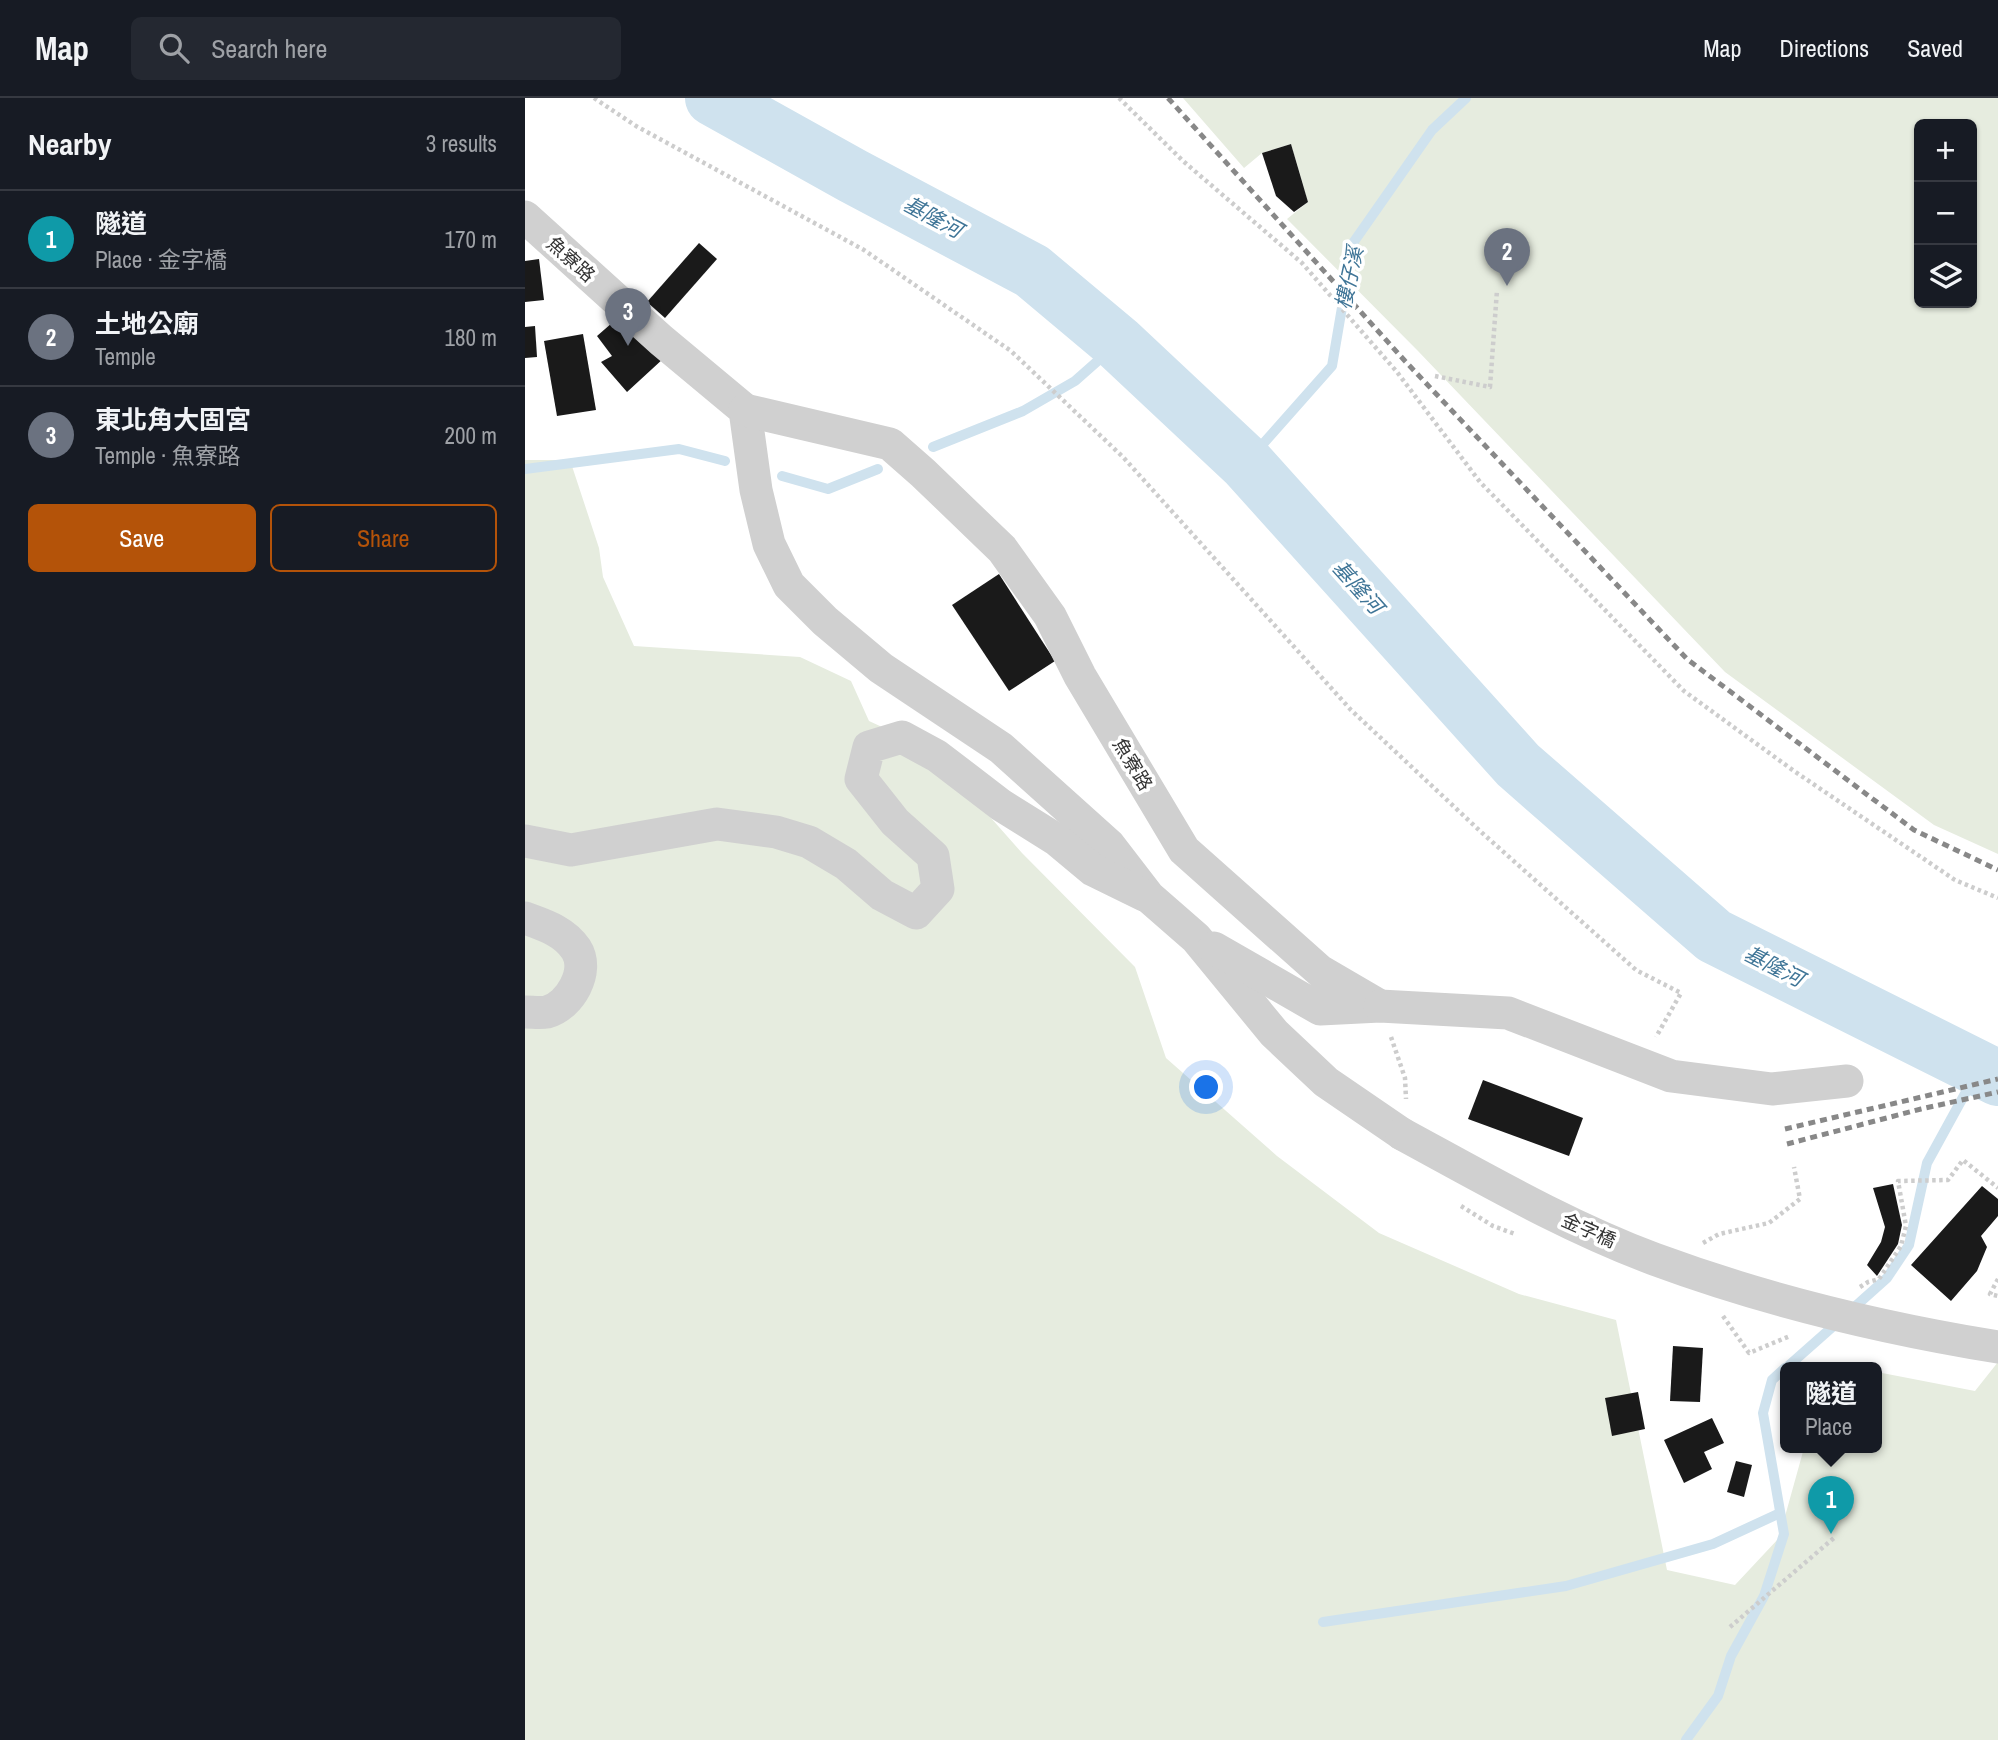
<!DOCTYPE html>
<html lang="en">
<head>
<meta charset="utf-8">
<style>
	:root { --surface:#171b24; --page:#242831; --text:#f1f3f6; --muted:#9ea1a6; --line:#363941; --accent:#b45309 }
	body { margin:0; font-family:"Archivo Narrow","Noto Sans TC",sans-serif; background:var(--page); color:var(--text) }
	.controls { position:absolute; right:21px; top:21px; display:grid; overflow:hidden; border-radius:10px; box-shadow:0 2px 5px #0004 }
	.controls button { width:63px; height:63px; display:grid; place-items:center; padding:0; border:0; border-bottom:2px solid var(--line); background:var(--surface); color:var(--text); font:35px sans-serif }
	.you { position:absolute; left:682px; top:990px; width:24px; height:24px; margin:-18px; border:5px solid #fff; border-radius:50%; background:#1a73e8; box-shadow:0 0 0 10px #1a73e833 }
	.badge { display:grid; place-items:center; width:46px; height:46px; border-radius:50%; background:var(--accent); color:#fff; font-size:23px; font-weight:700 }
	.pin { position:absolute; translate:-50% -58px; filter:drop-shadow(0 2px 4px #0008) }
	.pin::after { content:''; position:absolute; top:37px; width:24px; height:21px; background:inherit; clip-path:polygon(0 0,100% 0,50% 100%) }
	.popup { position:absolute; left:1255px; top:1264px; width:102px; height:91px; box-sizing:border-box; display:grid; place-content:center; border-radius:10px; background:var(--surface); filter:drop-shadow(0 2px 5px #0005); font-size:23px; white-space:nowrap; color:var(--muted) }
	.popup b { font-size:26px; color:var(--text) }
	.popup::after { content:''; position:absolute; left:50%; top:100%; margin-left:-14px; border:14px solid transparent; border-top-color:var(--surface) }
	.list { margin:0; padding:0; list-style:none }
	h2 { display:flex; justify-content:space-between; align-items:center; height:91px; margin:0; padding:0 28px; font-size:30px }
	h2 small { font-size:23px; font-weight:400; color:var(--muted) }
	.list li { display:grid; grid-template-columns:46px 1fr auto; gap:21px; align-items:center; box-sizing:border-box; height:98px; padding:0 28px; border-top:2px solid var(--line) }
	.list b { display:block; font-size:26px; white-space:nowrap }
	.list p { margin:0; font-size:23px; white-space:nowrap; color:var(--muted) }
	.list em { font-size:23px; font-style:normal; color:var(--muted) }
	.actions { display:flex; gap:14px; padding:21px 28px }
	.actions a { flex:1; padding:16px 0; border:2px solid var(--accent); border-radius:10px; text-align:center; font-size:24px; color:var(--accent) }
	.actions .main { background:var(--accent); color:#fff }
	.icon { flex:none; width:38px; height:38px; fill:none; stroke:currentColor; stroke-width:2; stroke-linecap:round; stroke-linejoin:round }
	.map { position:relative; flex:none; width:1473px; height:1642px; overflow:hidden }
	header { display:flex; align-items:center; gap:42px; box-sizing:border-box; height:98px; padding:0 35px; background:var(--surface); border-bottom:2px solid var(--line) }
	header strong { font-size:33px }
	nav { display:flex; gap:38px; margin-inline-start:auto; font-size:24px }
	.search { width:490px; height:63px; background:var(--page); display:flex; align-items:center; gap:18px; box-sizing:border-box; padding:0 24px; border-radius:10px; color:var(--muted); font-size:26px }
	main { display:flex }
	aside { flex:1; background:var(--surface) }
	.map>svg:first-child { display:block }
	.green { fill:#e6ecdf; fill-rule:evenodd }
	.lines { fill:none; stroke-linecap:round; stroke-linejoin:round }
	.stream { stroke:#cfe2ee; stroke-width:10 }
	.river { stroke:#cfe2ee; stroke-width:56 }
	.building { fill:#1a1a1a }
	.path { stroke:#cdcdcd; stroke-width:4.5; stroke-dasharray:3.5 3.5; stroke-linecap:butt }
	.street { stroke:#d0d0d0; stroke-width:33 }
	.rail { stroke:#888; stroke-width:5; stroke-dasharray:7 5; stroke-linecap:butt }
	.street-bridge { stroke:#d0d0d0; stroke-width:33 }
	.labels { text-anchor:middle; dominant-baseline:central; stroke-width:7; stroke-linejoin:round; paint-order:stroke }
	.street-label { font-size:19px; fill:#333; stroke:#fff }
	.water-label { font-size:21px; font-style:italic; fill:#3f7597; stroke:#fff }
</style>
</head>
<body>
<header>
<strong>Map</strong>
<div class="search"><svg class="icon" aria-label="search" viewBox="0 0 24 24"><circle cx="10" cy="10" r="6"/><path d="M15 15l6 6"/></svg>Search here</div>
<nav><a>Map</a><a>Directions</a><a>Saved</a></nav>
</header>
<main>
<aside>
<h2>Nearby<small>3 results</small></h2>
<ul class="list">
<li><span class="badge" style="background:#0f9aa8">1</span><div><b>隧道</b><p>Place · 金字橋</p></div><em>170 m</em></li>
<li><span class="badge" style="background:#6b7280">2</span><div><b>土地公廟</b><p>Temple</p></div><em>180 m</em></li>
<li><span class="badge" style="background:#6b7280">3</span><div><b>東北角大固宮</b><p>Temple · 魚寮路</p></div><em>200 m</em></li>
</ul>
<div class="actions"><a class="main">Save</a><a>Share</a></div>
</aside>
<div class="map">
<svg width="1473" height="1642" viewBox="0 0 1473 1642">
	<rect width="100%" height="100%" fill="#fff"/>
	<g class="green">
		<path d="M 658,0 L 1473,0 L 1473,756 L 1409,727 L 1200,574 L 893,253 L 762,121 L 783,104 L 766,46 L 737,55 L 719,70 ZM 1394,26 L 1447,26 L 1447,205 L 1394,205 Z"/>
		<path d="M 0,362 L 45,362 L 74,450 L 78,479 L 109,548 L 275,559 L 326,583 L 344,623 L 405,651 L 497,755 L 610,869 L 641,960 L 752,1058 L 854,1135 L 994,1196 L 1091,1222 L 1142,1472 L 1210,1487 L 1254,1440 L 1279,1350 L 1352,1350 L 1352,1274 L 1450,1293 L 1473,1264 L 1473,1642 L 0,1642 Z"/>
	</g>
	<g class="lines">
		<g class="stream">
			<path d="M 408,349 L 498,313 L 550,283 L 593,245"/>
			<path d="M 721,365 L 807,268 L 828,145 L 907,32 L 941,0"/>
			<path d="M 0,371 L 154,351 L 200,363"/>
			<path d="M 257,378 L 303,391 L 353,371"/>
			<path d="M 1324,1214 L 1362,1180 L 1384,1147 L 1402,1065 L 1453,972"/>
			<path d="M 1261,1270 L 1313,1224"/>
			<path d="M 798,1524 L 1041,1488 L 1188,1446 L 1255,1415"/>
			<path d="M 1161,1642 L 1193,1598 L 1206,1558 L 1239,1498 L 1259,1436 L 1238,1315 L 1247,1282 L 1260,1270"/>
		</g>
		<path class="river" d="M 188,0 L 328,78 L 507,173 L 593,245 L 721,365 L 993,667 L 1189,838 L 1473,980"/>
	</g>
	<g class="building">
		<path d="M 766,46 L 783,104 L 769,114 L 751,98 L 737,55 Z"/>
		<path d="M 174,145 L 192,161 L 140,220 L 122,204 Z"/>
		<path d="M 14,161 L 19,202 L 0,204 L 0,163 Z"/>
		<path d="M 95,218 L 139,260 L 102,294 L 76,264 L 87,258 L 72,238 Z"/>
		<path d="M 10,228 L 12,259 L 0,260 L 0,229 Z"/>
		<path d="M 58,236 L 71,312 L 32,318 L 19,243 Z"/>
		<path d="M 474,476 L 530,563 L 484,593 L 427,507 Z"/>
		<path d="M 958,982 L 1058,1020 L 1044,1058 L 943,1021 Z"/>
		<path d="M 1368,1086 L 1377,1127 L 1373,1146 L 1352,1178 L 1342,1167 L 1356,1144 L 1360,1129 L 1348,1090 Z"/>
		<path d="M 1457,1088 L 1473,1101 L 1473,1118 L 1456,1138 L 1462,1149 L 1452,1173 L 1426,1203 L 1386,1167 Z"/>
		<path d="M 1148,1248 L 1178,1250 L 1175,1304 L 1145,1303 Z"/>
		<path d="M 1113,1294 L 1120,1331 L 1087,1338 L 1080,1300 Z"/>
		<path d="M 1187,1320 L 1199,1345 L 1179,1354 L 1187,1371 L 1159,1385 L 1139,1342 Z"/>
		<path d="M 1211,1363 L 1227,1367 L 1219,1399 L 1202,1394 Z"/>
	</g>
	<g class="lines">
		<g class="path">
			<path d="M 69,0 L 111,28 L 339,152 L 486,253 L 598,359 L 826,612 L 955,733 L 1111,872 L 1156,895 L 1131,939"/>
			<path d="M 594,0 L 658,63 L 777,165 L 872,274 L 955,384 L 1159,593 L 1269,673 L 1430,782 L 1473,800"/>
			<path d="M 910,278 L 965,289 L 972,192"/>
			<path d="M 866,939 L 880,980 L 881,1001"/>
			<path d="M 936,1108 L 968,1128 L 990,1136"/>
			<path d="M 1178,1145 L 1194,1136 L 1244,1125 L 1275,1101 L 1269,1069"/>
			<path d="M 1473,1181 L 1465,1196 L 1473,1198"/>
			<path d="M 1335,1189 L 1343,1184 L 1354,1181 L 1376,1148 L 1381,1128 L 1373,1083 L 1423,1082 L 1438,1062 L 1473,1090"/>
			<path d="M 1198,1218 L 1224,1255 L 1265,1238"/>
			<path d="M 1205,1529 L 1310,1439"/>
		</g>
		<g class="street">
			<path d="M 0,119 L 136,242 L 220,312 L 231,392 L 244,446 L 264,487 L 300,523 L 356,570 L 476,650 L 584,747 L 624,799 L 671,840 L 749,935 L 801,984 L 877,1036"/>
			<path d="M 220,312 L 365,346 L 398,375 L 477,451 L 525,518 L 555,578 L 659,752 L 795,873 L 855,908 L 795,911 L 689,850"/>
			<path d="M 0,743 L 46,752 L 192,726 L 251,734 L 284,744 L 321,766 L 357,797 L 391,815 L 413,791 L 408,758 L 370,724 L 336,681 L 344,649 L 377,639 L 412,658 L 476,707 L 532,742 L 568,772 L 619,797"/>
			<path d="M 0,820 C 19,827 39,833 51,851 C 65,873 45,908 22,914 C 16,915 7,914 0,914"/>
			<path d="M 855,908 L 983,915 L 1146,978 L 1247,991 L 1322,983"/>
		</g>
		<g class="rail">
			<path d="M 643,0 L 880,263 L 1162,561 L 1389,732 L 1473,772"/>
			<path d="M 1260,1031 L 1473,981"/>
			<path d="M 1262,1046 L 1396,1011 L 1473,994"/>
		</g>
		<path class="street-bridge" d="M 877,1036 C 960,1081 1041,1128 1129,1161 C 1240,1202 1356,1230 1473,1249"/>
	</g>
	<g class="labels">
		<g class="street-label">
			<text transform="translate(46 161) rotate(42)">魚寮路</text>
			<text transform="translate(608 666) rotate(59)">魚寮路</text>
			<text transform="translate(1064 1132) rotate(24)">金字橋</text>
		</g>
		<g class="water-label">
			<text transform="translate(408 119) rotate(28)">基隆河</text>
			<text transform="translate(824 180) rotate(-78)">樓仔溪</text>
			<text transform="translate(833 489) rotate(48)">基隆河</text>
			<text transform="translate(1249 868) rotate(27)">基隆河</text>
		</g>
	</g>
</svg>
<div class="controls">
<button>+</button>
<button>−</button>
<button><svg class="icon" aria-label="layers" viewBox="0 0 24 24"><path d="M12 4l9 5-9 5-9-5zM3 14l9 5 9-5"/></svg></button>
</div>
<div class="you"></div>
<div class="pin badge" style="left:1306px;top:1436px;background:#0f9aa8">1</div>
<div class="popup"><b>隧道</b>Place</div>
<div class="pin badge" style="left:982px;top:188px;background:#6b7280">2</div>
<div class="pin badge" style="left:103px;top:248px;background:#6b7280">3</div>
</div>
</main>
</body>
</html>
